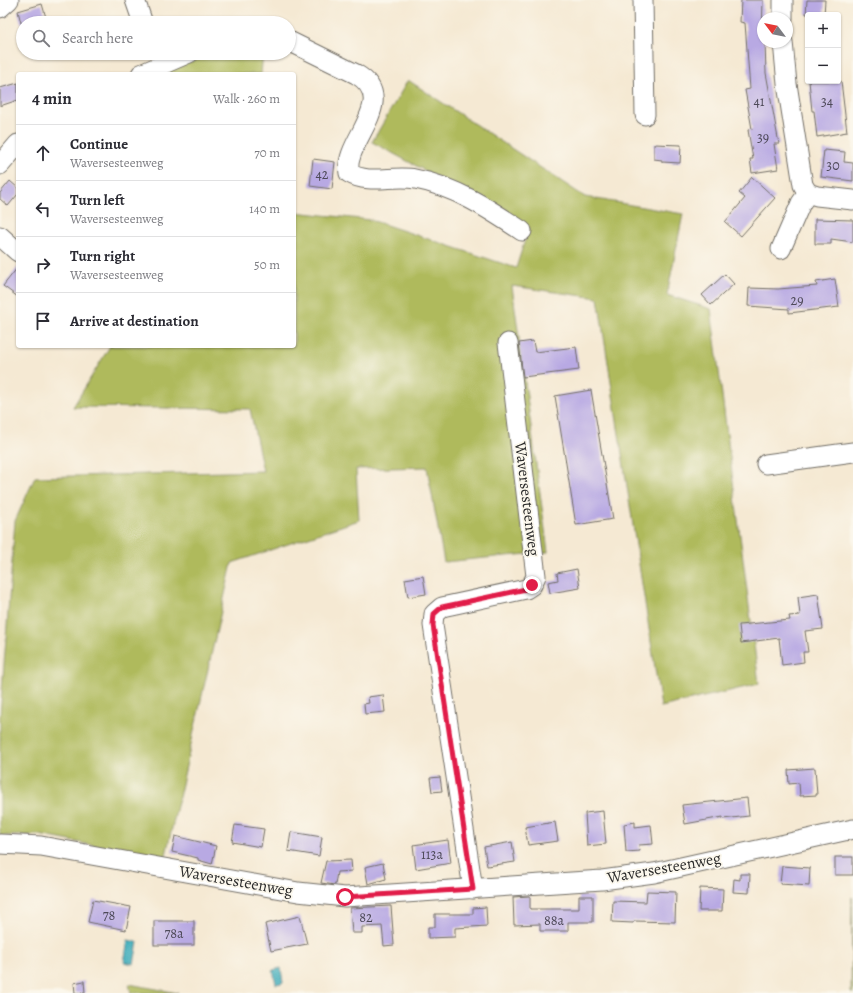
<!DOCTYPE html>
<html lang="en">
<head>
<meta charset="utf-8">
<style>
	:root { --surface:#fff; --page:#f7f7f7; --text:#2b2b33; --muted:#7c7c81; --line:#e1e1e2 }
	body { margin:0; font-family:Alegreya,serif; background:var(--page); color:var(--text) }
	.controls { position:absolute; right:12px; top:12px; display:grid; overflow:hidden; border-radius:4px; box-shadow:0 1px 3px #0004 }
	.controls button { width:36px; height:36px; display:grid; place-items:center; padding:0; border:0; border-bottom:1px solid var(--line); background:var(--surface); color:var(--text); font:20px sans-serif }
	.compass { position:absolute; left:757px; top:12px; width:36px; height:36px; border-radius:50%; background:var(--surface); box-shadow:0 1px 3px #0004; rotate:302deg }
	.stop { position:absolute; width:12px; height:12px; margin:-9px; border:3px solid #e11d48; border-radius:50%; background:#fff }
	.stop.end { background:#e11d48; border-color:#fff; box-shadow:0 1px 4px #0008 }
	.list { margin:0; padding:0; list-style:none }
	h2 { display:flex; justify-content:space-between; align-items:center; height:52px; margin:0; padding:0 16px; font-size:17px }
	h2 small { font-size:13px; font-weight:400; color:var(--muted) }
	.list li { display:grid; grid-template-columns:26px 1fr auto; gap:12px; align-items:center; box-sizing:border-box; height:56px; padding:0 16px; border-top:1px solid var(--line) }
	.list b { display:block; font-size:15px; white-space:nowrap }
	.list p { margin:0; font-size:13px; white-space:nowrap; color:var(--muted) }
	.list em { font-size:13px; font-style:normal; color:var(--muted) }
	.icon { flex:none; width:22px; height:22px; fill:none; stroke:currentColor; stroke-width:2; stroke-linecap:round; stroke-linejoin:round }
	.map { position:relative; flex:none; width:853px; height:993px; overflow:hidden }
	.search { position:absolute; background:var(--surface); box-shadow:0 1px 3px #0004; left:16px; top:16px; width:280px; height:44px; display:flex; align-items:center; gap:10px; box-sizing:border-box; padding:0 14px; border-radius:22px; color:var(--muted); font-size:15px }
	.panel { position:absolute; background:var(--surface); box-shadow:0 1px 3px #0004; left:16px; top:72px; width:280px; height:276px; border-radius:4px }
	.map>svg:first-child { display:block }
	.green { fill:#afba5c; stroke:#6d7244 }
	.water { fill:#3fadbb; stroke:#356c73 }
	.building { fill:#b8a9e3 }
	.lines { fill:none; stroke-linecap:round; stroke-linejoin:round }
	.minor-casing { stroke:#726e66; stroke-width:21 }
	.minor { stroke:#fff; stroke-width:19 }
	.route { stroke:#e11d48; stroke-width:5 }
	.labels { text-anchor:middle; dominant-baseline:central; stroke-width:3.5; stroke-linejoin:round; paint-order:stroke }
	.number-label { font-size:14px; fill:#4e4a59 }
	.street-label { font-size:16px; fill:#2b2b2b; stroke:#fbf7ec }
</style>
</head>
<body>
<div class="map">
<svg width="853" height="993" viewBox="0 0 853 993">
	<rect width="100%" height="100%" fill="#fbf7ec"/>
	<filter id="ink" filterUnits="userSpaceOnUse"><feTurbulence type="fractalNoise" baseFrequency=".025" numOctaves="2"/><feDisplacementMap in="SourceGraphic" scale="8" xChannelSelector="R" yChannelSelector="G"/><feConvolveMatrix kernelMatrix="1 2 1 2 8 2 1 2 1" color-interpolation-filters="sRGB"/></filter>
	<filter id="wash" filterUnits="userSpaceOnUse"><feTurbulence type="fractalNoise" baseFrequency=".012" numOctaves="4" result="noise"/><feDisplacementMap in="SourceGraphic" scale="16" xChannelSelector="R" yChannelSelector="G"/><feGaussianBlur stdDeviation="0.9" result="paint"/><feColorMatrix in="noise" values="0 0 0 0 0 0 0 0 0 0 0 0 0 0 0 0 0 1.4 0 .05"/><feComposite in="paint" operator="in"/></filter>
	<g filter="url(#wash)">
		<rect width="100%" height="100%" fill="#f5e9d3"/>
		<g class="green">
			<path d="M 223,53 L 263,53 L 261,74 L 169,74 L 167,70 L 206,57 Z"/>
			<path d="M 408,80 L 585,197 L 683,214 L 667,295 L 711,309 L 759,684 L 661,707 L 598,298 L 512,286 L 548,552 L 444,562 L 427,467 L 356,469 L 359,520 L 232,563 L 165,859 L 39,835 L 0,836 L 0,716 L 15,521 L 35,477 L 263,471 L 250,409 L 73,407 L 110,346 L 294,346 L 294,212 L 371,220 L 516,268 L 529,227 L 372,142 Z"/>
			<path d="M 852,897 L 853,993 L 851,993 Z"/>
			<path d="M 129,984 L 178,993 L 131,993 Z"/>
		</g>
		<g class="water">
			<path d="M 128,940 L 138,942 L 134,964 L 124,962 Z"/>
			<path d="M 281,968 L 283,983 L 276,984 L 273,970 Z"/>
		</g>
		<g id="blocks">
			<g class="building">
				<path d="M 741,0 L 763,0 L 762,38 L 763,42 L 765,42 L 766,73 L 779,144 L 774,144 L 778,169 L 752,173 L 750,159 L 753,159 L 748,130 L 752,129 L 745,90 L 750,89 L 745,23 L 740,22 Z"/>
				<path d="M 807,0 L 825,0 L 824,15 L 806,14 Z"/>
				<path d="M 42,4 L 47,21 L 21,23 L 18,11 Z"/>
				<path d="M 809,81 L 841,81 L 847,132 L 817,137 L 814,111 L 812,111 Z"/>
				<path d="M 18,83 L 18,100 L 0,106 L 0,88 Z"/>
				<path d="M 654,144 L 681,145 L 680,163 L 662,162 L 662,160 L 654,159 Z"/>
				<path d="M 824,150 L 845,152 L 844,162 L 853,163 L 853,181 L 821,177 Z"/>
				<path d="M 313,159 L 335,162 L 332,189 L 310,186 Z"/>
				<path d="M 752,177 L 775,198 L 741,236 L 725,222 L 745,198 L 739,193 Z"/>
				<path d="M 10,181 L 18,188 L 18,194 L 8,206 L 0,199 L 0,193 Z"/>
				<path d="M 815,219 L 853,220 L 853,242 L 831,239 L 831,244 L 815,244 Z"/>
				<path d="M 18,267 L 18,297 L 3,286 Z"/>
				<path d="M 725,274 L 734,284 L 711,305 L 702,295 Z"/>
				<path d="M 835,279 L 839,307 L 789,313 L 789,309 L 748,306 L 749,288 L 778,289 L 817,286 L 816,282 Z"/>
				<path d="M 533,341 L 535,352 L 576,347 L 579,370 L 523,377 L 519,343 Z"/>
				<path d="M 591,390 L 613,519 L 576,525 L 555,396 Z"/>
				<path d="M 577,569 L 580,588 L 550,593 L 548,582 L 558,580 L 557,573 Z"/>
				<path d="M 423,576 L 426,594 L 408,597 L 405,579 Z"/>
				<path d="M 818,594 L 823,629 L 805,631 L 808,652 L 803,652 L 804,662 L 782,665 L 779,638 L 741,643 L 739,625 L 790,620 L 789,616 L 800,615 L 798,597 Z"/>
				<path d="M 383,695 L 385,712 L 365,714 L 364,704 L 369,703 L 368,697 Z"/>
				<path d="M 815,768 L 817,795 L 800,796 L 799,783 L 789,784 L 788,770 Z"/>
				<path d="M 440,777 L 442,791 L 432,792 L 430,778 Z"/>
				<path d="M 747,798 L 749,816 L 723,819 L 723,817 L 685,824 L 682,805 Z"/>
				<path d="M 603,811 L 606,844 L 587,846 L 585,813 Z"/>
				<path d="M 555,822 L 558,841 L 528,845 L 525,827 Z"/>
				<path d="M 635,822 L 635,827 L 651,825 L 653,844 L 639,845 L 640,851 L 626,852 L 624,824 Z"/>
				<path d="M 235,825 L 264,829 L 261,847 L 232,842 Z"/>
				<path d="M 291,832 L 322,837 L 319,856 L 288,851 Z"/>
				<path d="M 175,836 L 216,846 L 212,864 L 198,860 L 198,858 L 172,852 Z"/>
				<path d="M 448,840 L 451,863 L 416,869 L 413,845 Z"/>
				<path d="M 512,842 L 515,862 L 487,866 L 484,847 Z"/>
				<rect x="835" y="857" width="18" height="18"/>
				<path d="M 351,860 L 352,871 L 337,872 L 335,885 L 321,883 L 326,861 Z"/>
				<path d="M 383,863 L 386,879 L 368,884 L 365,867 Z"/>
				<path d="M 782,866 L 810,868 L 809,886 L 780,884 Z"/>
				<path d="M 740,874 L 750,874 L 749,893 L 733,892 L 734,879 L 740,880 Z"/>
				<path d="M 700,888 L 723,889 L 722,911 L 699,911 Z"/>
				<path d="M 647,891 L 676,892 L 675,922 L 634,921 L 633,923 L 612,922 L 613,901 L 646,902 Z"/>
				<path d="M 530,896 L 530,909 L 579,909 L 579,896 L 593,896 L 593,922 L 568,922 L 568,931 L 540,931 L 540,924 L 514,925 L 513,897 Z"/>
				<path d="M 93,900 L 131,907 L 126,930 L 88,922 Z"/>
				<path d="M 391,906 L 394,945 L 384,946 L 382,926 L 362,927 L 362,933 L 352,933 L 350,908 Z"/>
				<path d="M 486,907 L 487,926 L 455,928 L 455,937 L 428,938 L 428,927 L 435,927 L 435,914 L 473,914 L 473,908 Z"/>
				<path d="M 300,916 L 307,944 L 271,951 L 265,924 Z"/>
				<rect x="154" y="921" width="40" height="24"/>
				<path d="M 84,981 L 85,993 L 75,993 L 74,983 Z"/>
			</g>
		</g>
	</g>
	<g filter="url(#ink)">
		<use href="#blocks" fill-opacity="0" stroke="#726e66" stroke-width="1"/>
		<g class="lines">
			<defs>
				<g id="minor">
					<path d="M 135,0 L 143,23"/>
					<path d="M 643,0 L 645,115"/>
					<path d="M 0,8 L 9,0"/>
					<path d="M 783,18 L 783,0"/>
					<path d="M 289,41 L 356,74 C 401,100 343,141 349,173 C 369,185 393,175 415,179 C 454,186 489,209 522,231"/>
					<path d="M 783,42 L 787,84 L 803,185 L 808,193 L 817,196 L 853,200"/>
					<path d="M 141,74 L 189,53"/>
					<path d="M 0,165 L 18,144"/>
					<path d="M 0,236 L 18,252"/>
					<path d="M 781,249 L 801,203 L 808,193"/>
					<path d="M 766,464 L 853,452"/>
					<path d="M 0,844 L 41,846 L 298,892 L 345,897 L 602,880 L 654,873 L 853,829"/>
					<path d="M 473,889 L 433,625 L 434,614 L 442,607 L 526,589 L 532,585 L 536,576 L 508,343"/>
				</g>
			</defs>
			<use href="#minor" class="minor-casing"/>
			<use href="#minor" class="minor"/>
		</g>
	</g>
	<g class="lines" filter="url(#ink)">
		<path class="route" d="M 345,897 L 473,889 L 433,625 L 434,614 L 442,607 L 526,589 L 532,585"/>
	</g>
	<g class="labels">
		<g class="number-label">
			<text x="759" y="101">41</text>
			<text x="827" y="101">34</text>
			<text x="763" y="137">39</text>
			<text x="833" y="165">30</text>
			<text x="322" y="174">42</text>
			<text x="797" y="300">29</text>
			<text x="432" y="854">113a</text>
			<text x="109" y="915">78</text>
			<text x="366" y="917">82</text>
			<text x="554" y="920">88a</text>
			<text x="174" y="933">78a</text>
		</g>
		<g class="street-label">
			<text transform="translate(527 499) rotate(83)">Waversesteenweg</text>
			<text transform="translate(664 868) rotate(-10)">Waversesteenweg</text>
			<text transform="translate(236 881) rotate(10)">Waversesteenweg</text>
		</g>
	</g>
</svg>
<div class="controls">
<button>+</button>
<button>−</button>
</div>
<svg class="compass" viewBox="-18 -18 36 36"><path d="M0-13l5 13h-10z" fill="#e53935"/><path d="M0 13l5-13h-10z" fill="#7c7c81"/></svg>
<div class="stop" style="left:345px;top:897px"></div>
<div class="stop end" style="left:532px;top:585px"></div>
<div class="search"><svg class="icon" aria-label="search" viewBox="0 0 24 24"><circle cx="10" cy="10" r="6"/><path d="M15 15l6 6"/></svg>Search here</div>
<section class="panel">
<h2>4 min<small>Walk · 260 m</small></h2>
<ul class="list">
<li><svg class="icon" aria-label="ahead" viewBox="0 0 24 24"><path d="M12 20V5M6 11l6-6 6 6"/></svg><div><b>Continue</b><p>Waversesteenweg</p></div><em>70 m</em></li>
<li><svg class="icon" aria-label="left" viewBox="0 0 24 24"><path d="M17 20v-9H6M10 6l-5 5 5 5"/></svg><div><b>Turn left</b><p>Waversesteenweg</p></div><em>140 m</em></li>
<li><svg class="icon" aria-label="right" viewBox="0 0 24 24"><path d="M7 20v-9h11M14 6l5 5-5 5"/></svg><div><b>Turn right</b><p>Waversesteenweg</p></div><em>50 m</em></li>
<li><svg class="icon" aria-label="arrive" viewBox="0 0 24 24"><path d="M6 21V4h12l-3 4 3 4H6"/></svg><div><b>Arrive at destination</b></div></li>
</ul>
</section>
</div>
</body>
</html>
